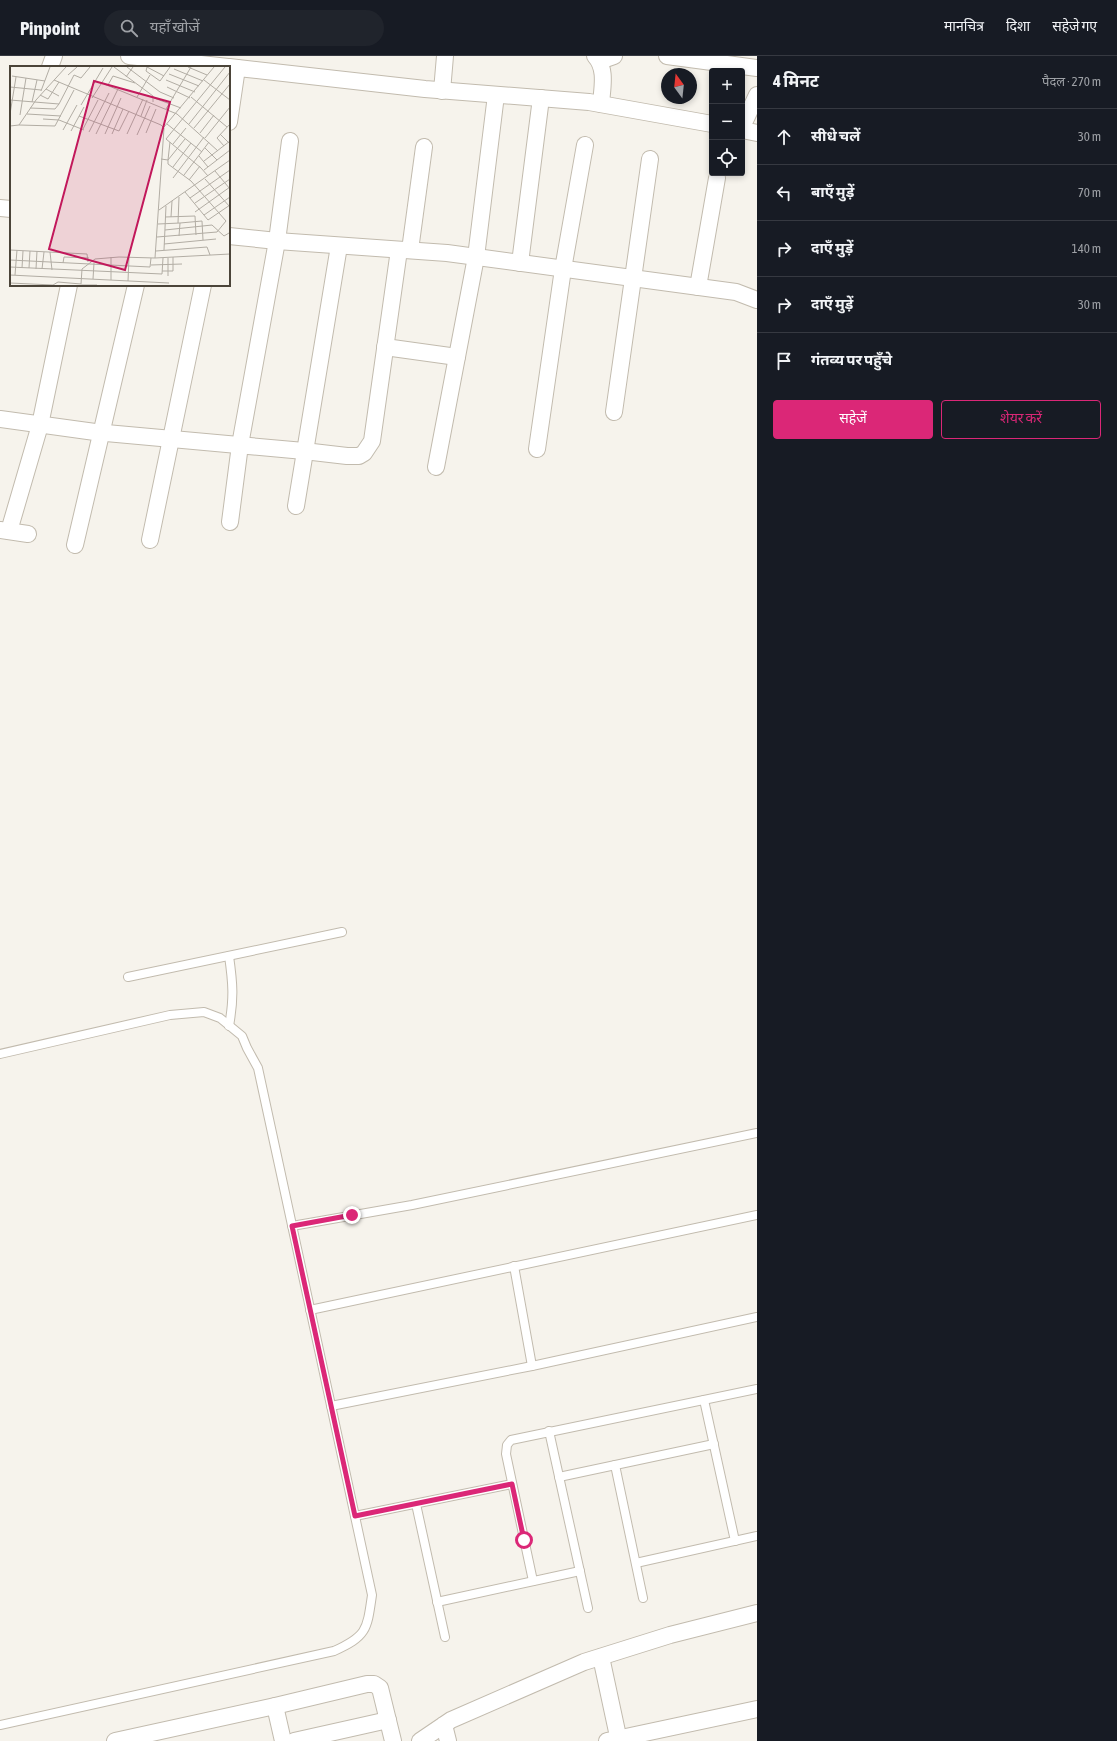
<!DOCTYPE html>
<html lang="hi">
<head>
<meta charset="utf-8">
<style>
	:root { --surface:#171b24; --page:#20242c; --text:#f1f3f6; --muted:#9ea1a6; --line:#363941; --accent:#db2777 }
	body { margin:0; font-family:"Asap Condensed","Noto Sans Devanagari",sans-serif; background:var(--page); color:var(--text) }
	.controls { position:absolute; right:12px; top:12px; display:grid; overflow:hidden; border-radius:4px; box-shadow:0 2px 6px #0003 }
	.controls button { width:36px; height:36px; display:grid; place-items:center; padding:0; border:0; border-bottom:1px solid var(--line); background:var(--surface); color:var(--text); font:20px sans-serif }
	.compass { position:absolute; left:661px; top:12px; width:36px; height:36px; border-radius:50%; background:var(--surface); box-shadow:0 2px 6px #0003; rotate:345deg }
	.stop { position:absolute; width:12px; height:12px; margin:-9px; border:3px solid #db2777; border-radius:50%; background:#fff }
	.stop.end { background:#db2777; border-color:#fff; box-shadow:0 1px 4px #0008 }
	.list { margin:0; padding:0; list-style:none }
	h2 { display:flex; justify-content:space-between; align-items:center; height:52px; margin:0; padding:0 16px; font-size:17px }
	h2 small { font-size:13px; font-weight:400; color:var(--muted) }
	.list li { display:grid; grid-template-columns:26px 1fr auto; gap:12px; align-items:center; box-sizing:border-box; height:56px; padding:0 16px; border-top:1px solid var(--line) }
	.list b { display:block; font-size:15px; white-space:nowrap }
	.list em { font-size:13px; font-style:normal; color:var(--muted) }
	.actions { display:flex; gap:8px; padding:12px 16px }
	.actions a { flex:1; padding:9px 0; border:1px solid var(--accent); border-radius:4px; text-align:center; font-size:14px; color:var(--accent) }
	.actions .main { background:var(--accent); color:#fff }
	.icon { flex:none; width:22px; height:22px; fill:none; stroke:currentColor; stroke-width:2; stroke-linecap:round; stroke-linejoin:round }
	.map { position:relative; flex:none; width:757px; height:1685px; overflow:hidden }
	header { display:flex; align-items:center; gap:24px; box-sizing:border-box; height:56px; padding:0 20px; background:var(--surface); border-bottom:1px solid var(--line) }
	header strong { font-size:19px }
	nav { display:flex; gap:22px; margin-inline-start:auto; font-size:14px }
	.search { width:280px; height:36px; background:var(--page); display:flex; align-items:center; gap:10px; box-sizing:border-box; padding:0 14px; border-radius:22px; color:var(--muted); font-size:15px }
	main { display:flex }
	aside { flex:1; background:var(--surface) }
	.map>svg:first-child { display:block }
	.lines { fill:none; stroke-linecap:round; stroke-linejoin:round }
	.service-casing { stroke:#c2bbae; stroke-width:10 }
	.minor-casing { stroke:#c2bbae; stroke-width:18 }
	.service { stroke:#fff; stroke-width:8 }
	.minor { stroke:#fff; stroke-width:16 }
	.route { stroke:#db2777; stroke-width:5 }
	.inset-road { fill:none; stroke:#b2ada4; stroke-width:1 }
	.view { fill:#c2185b; fill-opacity:0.15; stroke:#c2185b; stroke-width:2 }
	.inset-edge { fill:none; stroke:#4b4439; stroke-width:2 }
</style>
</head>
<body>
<header>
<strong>Pinpoint</strong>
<div class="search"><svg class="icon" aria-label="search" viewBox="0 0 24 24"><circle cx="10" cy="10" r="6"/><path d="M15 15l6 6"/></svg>यहाँ खोजें</div>
<nav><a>मानचित्र</a><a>दिशा</a><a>सहेजे गए</a></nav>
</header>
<main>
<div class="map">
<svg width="757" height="1685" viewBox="0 0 757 1685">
	<rect width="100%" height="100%" fill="#f6f3ec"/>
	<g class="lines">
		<defs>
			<g id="service">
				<path d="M 229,900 C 233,928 234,942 229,970"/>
				<path d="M 128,921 L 342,876"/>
				<path d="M 0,998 L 170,959 L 204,956 L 220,962 L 242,980 L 247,992 L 258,1012 L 372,1539 C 367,1574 367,1580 334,1595 L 0,1669"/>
				<path d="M 292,1170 L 412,1149 L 757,1077"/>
				<path d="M 514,1210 L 532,1310"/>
				<path d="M 310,1254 L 757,1159"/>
				<path d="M 704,1344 L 735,1485"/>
				<path d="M 331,1350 L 532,1310 L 757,1261"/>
				<path d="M 549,1375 L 588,1552"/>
				<path d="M 615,1409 L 643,1542"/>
				<path d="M 559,1421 L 714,1388"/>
				<path d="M 416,1448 L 445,1581"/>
				<path d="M 355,1460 L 512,1428"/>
				<path d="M 636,1507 L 757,1480"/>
				<path d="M 533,1525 L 506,1398 L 507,1389 L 511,1384 L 757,1333"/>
				<path d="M 437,1546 L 580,1515"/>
			</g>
			<g id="minor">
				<path d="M 129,0 L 228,11"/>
				<path d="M 595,0 C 607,13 602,32 601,48"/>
				<path d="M 667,0 L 757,12"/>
				<path d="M 600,5 L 614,0"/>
				<path d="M 50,11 L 54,0"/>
				<path d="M 229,11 L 425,33 L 589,46 L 712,68"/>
				<path d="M 442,35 L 445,0"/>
				<path d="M 229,66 L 237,12"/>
				<path d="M 742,71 L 757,39"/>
				<path d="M 742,74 L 757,77"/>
				<path d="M 0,152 L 11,153"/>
				<path d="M 229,180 L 277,185 L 447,197 L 736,236 L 757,244"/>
				<path d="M 410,194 L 424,91"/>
				<path d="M 520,207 L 541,42"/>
				<path d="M 698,231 L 717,122"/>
				<path d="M 385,291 L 457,301"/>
				<path d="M 614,356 L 650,103"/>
				<path d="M 0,363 L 95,376 L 304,395 L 347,400 L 359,400 L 364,397 L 372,385 L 399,194"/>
				<path d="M 537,393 L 563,213 L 585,89"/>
				<path d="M 436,411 L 476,201 L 496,39"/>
				<path d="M 296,450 L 339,190"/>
				<path d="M 230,466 L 240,389 L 277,185 L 290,85"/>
				<path d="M 0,474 L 28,478"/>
				<path d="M 9,475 L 40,369 L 69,229"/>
				<path d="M 150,484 L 203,229"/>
				<path d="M 75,489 L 136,229"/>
				<path d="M 601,1601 L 619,1685"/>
				<path d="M 275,1650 L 283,1685"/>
				<path d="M 444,1669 L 448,1685"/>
				<path d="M 115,1685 L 275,1650 L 367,1628 L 374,1628 L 380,1632 L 393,1685"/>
				<path d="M 294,1685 L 388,1664"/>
				<path d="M 420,1685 L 451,1664 L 584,1606 L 670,1579 L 757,1557"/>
				<path d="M 607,1685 L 757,1653"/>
			</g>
		</defs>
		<use href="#service" class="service-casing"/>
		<use href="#minor" class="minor-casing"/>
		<use href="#service" class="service"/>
		<use href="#minor" class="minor"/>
	</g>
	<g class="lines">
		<path class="route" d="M 352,1159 L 292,1170 L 355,1460 L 512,1428 L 524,1484"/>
	</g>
	<g transform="translate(10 10)">
		<rect width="220" height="220" fill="#f6f3ec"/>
		<path class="inset-road" d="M 104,1 L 143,30 L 143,36M 117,1 L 150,26 L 164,32M 137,1 L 136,5 L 150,15 L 160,1M 137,1 L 154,10M 178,1 L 197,9M 164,3 L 193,15M 159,8 L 189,20M 58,9 L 67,1M 2,10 L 35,15M 116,11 L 123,1M 156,14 L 185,26M 194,14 L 220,34M 94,18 L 167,48 L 208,85M 98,19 L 103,10 L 125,17M 0,21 L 31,24M 157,21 L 180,32M 36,23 L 49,30M 31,25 L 40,1M 30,29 L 38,33 L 49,16M 127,31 L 140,9M 181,31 L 217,61M 82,32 L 102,1M 144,32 L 171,42M 0,34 L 49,38 L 64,9 L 71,12 L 80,1M 22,36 L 27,14M 71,39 L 93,2M 20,42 L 45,43 L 49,38M 156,43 L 181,1M 0,48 L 6,11M 17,48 L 51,50M 10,49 L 16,12M 69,50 L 109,65 L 119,45M 131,50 L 137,34M 33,53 L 49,54 L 74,64M 157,58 L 192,86M 179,58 L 220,6M 9,59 L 45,60 L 64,24M 0,60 L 9,59 L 26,34 L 56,1M 154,61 L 204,1M 184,62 L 220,18M 73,63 L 88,34M 53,64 L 67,39M 61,65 L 74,41M 79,66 L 99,27M 136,67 L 146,43M 190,67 L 204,49M 86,68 L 108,23M 95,68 L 111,32M 102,68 L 113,43M 117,68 L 133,33M 210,68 L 219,77M 127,69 L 140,40M 195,72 L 220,41M 156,73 L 215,1M 156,73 L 191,102 L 198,110M 163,78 L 176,62M 214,80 L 207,72 L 220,58M 195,82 L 207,94M 189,90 L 198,101M 158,94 L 175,73M 158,94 L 160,76M 194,95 L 220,75M 163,101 L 181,77M 194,104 L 220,84M 205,105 L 220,123M 174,109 L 199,76M 163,112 L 194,71M 195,113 L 220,141M 179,114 L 190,100M 175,126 L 198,154 L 220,139M 180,132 L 220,104M 185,137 L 220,113M 149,144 L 220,94M 185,146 L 220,121M 194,149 L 220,131M 155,151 L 185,150 L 186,169M 161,151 L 162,135M 168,157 L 169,131M 170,157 L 192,155 L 193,174M 148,158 L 170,157 L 169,170M 202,159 L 214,170 L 219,167M 155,164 L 202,159M 147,171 L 207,166 L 216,155 L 181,115 L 158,98 L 158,94 L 151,93M 154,178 L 206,173M 0,184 L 77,188 L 78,196M 154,184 L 156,140M 146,185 L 197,181 L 200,189M 40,186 L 42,204M 145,192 L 220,188M 158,192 L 158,210M 0,194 L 140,201 L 141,192M 53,197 L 54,191 L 79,192M 141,199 L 172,198M 0,201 L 152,208 L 153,192M 12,202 L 13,185M 19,202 L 20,185M 26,203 L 27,185M 32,203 L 34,186M 152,205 L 163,205 L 163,191M 0,209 L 159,217M 5,209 L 7,184M 83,213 L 84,197M 101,214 L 101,191M 118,215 L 119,191M 0,217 L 43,219M 43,219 L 48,216 L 71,218 L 72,203 L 85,193 L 109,191 L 145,192 L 154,62 L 151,59 L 44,14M 71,219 L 87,219"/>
		<path class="view" d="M 84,15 L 160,36 L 115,204 L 39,183 Z"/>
		<rect width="220" height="220" class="inset-edge"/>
	</g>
</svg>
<div class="controls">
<button>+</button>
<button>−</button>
<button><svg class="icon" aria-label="locate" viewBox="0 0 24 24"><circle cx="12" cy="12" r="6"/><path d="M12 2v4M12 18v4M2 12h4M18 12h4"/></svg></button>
</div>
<svg class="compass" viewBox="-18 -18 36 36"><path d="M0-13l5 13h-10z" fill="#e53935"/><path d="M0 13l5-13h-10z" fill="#9ea1a6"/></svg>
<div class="stop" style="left:524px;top:1484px"></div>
<div class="stop end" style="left:352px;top:1159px"></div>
</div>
<aside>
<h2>4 मिनट<small>पैदल · 270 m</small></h2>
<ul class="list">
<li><svg class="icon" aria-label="ahead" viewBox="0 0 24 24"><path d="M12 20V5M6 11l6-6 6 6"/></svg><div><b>सीधे चलें</b></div><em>30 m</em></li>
<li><svg class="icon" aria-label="left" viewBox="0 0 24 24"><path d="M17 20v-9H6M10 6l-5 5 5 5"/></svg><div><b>बाएँ मुड़ें</b></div><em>70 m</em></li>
<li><svg class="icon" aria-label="right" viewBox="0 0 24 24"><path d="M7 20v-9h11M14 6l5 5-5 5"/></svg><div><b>दाएँ मुड़ें</b></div><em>140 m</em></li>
<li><svg class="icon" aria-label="right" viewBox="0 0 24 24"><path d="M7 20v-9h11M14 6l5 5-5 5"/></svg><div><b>दाएँ मुड़ें</b></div><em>30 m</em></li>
<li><svg class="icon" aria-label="arrive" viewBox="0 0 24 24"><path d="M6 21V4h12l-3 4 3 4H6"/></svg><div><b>गंतव्य पर पहुँचे</b></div></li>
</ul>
<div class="actions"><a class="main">सहेजें</a><a>शेयर करें</a></div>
</aside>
</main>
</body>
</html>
